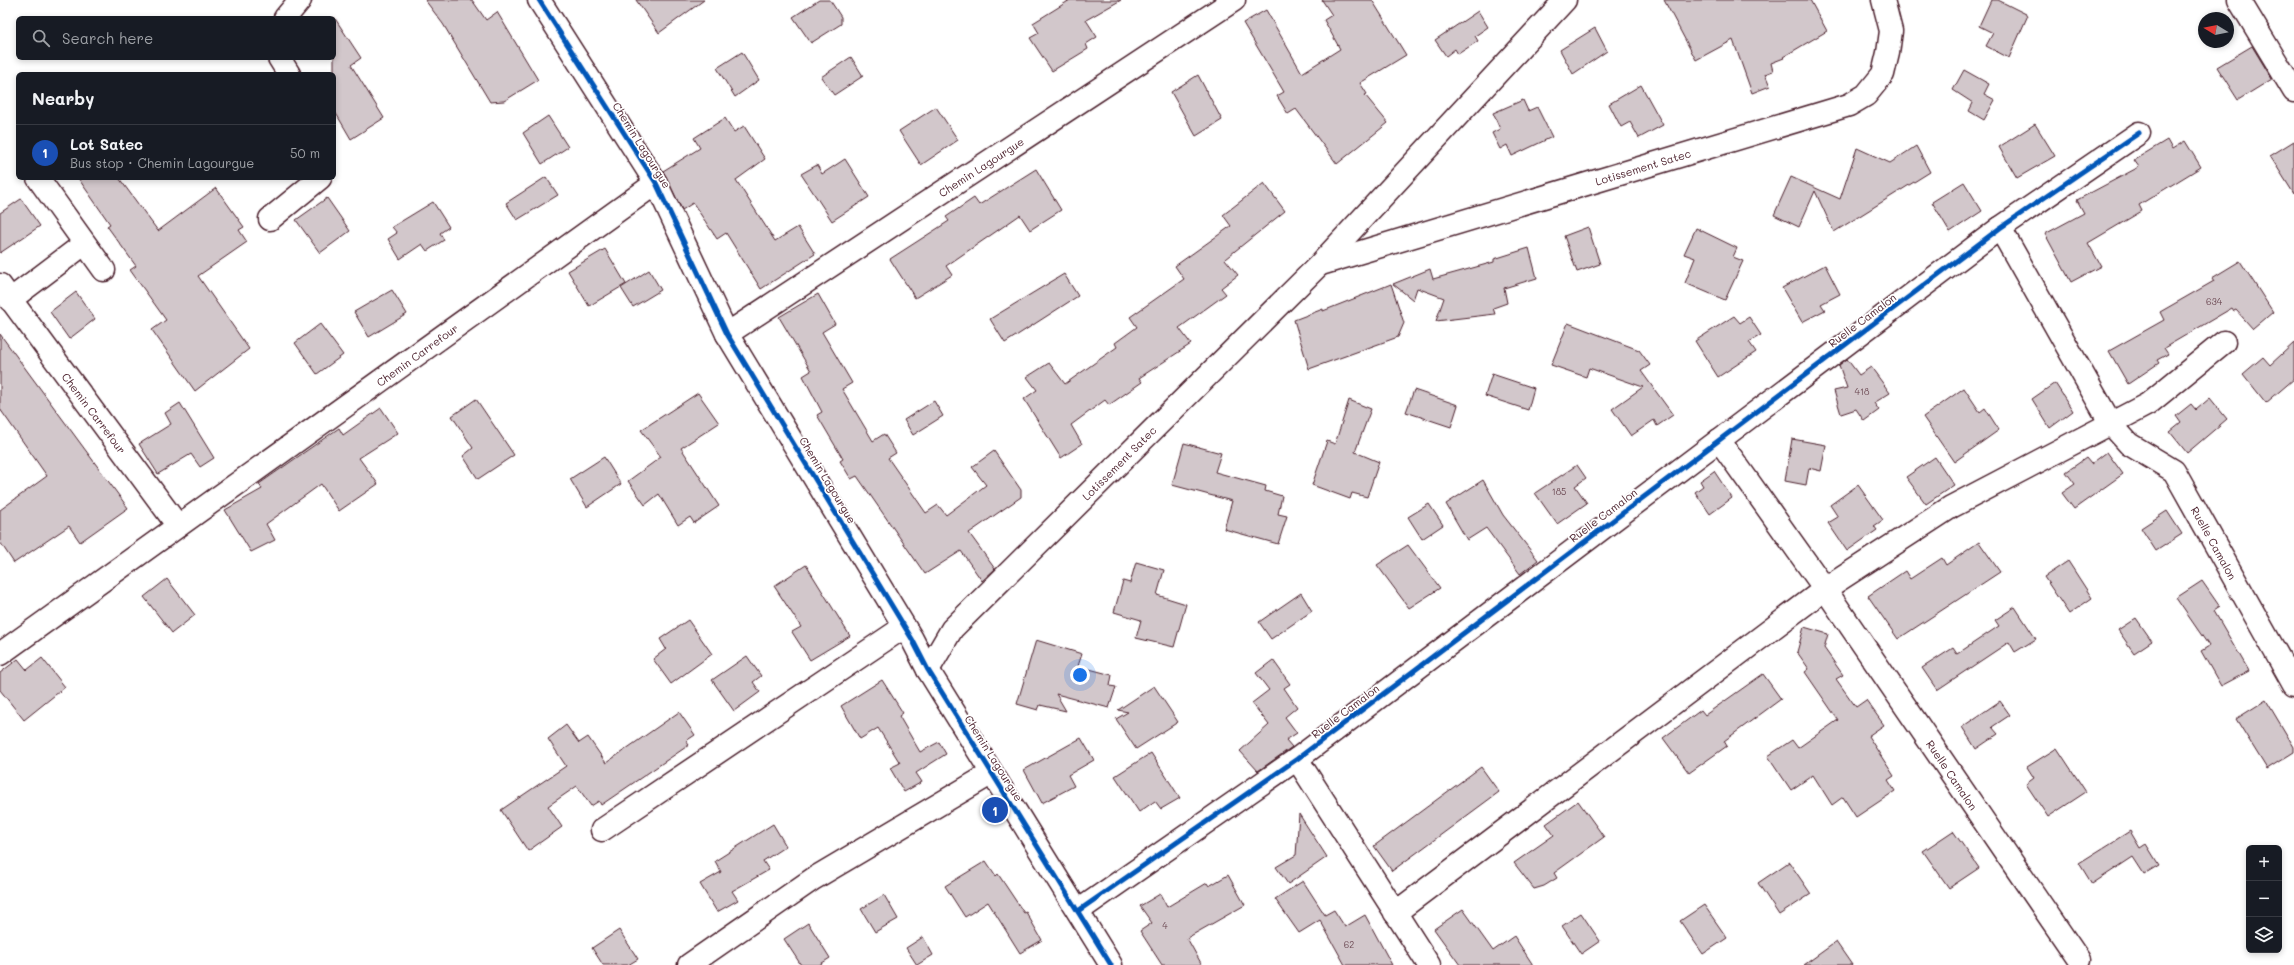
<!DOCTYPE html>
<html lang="en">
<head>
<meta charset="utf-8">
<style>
	:root { --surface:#171b24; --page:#20242c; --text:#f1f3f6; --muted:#9ea1a6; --line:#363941; --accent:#a6949b }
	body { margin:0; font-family:Mali,sans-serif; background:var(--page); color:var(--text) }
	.controls { position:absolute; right:12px; bottom:12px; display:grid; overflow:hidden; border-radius:6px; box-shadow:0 2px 6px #0003 }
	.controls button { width:36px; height:36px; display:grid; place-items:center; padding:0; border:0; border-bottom:1px solid var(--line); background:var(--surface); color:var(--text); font:20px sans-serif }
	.compass { position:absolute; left:2198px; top:12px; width:36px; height:36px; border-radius:50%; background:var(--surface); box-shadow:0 2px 6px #0003; rotate:280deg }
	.you { position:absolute; left:1080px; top:675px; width:14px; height:14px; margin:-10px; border:3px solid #fff; border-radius:50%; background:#1a73e8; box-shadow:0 0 0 6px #1a73e833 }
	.badge { display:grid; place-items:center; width:26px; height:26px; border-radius:50%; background:var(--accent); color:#fff; font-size:13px; font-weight:700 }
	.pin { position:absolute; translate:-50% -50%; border:2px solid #fff; box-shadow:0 1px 4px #0006 }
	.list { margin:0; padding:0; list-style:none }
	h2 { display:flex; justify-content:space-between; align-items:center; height:52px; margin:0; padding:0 16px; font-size:17px }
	h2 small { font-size:13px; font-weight:400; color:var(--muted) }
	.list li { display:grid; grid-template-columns:26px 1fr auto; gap:12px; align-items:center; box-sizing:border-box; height:56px; padding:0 16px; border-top:1px solid var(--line) }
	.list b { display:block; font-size:15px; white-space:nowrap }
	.list p { margin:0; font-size:13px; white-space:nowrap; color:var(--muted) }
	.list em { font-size:13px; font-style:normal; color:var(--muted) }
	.icon { flex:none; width:22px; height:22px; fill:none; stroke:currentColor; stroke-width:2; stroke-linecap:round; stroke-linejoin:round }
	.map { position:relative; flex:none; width:2294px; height:965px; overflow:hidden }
	.search { position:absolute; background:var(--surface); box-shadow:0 2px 6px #0003; left:16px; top:16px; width:320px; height:44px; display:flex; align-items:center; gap:10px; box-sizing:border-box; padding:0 14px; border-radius:6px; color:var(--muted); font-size:15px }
	.panel { position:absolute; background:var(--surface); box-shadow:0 2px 6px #0003; left:16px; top:72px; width:320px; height:108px; border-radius:6px }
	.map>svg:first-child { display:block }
	.building { fill:#d2c7cb; stroke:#4a1f2b }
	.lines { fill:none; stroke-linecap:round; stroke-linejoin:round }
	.minor-casing { stroke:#4a1f2b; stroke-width:25 }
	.minor { stroke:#fff; stroke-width:22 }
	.cycleway-casing { stroke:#fff; stroke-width:8 }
	.cycleway { stroke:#0057b8; stroke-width:5 }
	.labels { text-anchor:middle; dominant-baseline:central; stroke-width:3.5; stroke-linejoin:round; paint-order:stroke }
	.number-label { font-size:9px; fill:#6c4953 }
	.street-label { font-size:11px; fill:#4a1f2b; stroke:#fff }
</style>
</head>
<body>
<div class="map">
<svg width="2294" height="965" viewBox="0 0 2294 965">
	<rect width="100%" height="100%" fill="#fff"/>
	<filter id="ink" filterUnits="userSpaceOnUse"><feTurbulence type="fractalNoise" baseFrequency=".025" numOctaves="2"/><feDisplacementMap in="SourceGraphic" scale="8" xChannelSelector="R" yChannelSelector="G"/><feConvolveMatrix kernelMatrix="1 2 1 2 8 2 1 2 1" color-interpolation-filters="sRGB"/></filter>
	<g filter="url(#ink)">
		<g class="building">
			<path d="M 425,0 L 472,0 L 486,20 L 497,12 L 538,80 L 504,101 L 490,102 L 443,24 Z"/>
			<path d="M 636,0 L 704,0 L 659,33 Z"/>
			<path d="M 819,0 L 830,0 L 841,17 L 841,24 L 811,43 L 793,17 Z"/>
			<path d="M 1070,0 L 1121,0 L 1086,20 L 1097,37 L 1086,44 L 1088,49 L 1052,71 L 1030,38 L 1039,33 L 1033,23 Z"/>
			<path d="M 1322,0 L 1372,0 L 1406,55 L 1360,83 L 1367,94 L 1365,95 L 1388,123 L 1337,164 L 1296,109 L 1288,114 L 1277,96 L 1284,92 L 1243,23 L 1266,10 L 1302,73 L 1340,49 L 1324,20 L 1332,15 Z"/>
			<path d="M 1664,0 L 1810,0 L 1827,31 L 1783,57 L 1784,58 L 1771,63 L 1773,71 L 1765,74 L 1770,86 L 1752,93 L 1733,40 L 1696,60 Z"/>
			<path d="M 1991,0 L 1998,0 L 2028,15 L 2009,58 L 1986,46 L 1993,33 L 1979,26 Z"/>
			<path d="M 1478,11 L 1488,27 L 1475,36 L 1478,41 L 1458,54 L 1455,49 L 1446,56 L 1435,40 Z"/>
			<path d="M 334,17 L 361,58 L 351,65 L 384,118 L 351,139 L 334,110 Z"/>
			<path d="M 1595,28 L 1607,51 L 1573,74 L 1560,50 Z"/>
			<path d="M 2252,46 L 2272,79 L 2238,100 L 2217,67 Z"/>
			<path d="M 742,52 L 759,80 L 735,97 L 717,68 Z"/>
			<path d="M 851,57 L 863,76 L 834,95 L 821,77 Z"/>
			<path d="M 1964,70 L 1989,84 L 1984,94 L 1995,100 L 1984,120 L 1969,111 L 1973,103 L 1953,90 Z"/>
			<path d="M 1198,75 L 1222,120 L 1196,136 L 1171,92 Z"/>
			<path d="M 1641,85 L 1663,125 L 1639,138 L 1630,122 L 1621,127 L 1609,104 Z"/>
			<path d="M 1523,100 L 1528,111 L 1537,107 L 1552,137 L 1512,156 L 1507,145 L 1500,149 L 1492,133 L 1500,129 L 1493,113 Z"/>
			<path d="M 936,107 L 958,140 L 921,165 L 899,131 Z"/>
			<path d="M 548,116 L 568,147 L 542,164 L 523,133 Z"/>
			<path d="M 725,118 L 734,132 L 744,126 L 765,159 L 736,180 L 775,241 L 798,227 L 815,254 L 761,289 L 726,233 L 717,239 L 693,203 L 682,210 L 663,171 L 700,148 L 694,138 Z"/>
			<path d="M 2035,124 L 2055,156 L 2017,178 L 1999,147 Z"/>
			<path d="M 2167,140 L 2172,149 L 2185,141 L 2201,167 L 2139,205 L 2142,211 L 2088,243 L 2101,266 L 2071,282 L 2045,234 L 2084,213 L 2077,200 L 2139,167 L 2134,160 Z"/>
			<path d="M 2294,141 L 2294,194 L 2270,156 Z"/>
			<path d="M 1916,146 L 1930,172 L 1834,232 L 1815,191 L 1799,227 L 1774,215 L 1791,177 L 1840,199 L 1857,148 L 1890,163 Z"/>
			<path d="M 845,159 L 869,197 L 832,221 L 801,174 L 817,165 L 822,174 Z"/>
			<path d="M 1036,169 L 1061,210 L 1030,230 L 1020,215 L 946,266 L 952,275 L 915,298 L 890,259 L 949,221 L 946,217 L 974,198 L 979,205 Z"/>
			<path d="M 546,177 L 558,195 L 517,220 L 506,203 Z"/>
			<path d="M 78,178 L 119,178 L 158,231 L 216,188 L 244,227 L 239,230 L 247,242 L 198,276 L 249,349 L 195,391 L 152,330 L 166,320 L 130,270 L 136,266 L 107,226 L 110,224 Z"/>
			<path d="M 1964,182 L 1982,211 L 1950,232 L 1932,202 Z"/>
			<path d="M 1264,183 L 1285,211 L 1225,259 L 1238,275 L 1221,288 L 1226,294 L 1179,328 L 1191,344 L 1139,378 L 1142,382 L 1109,405 L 1105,400 L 1071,425 L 1082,444 L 1061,458 L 1024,399 L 1037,390 L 1027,377 L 1049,363 L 1065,384 L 1117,347 L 1115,343 L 1137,327 L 1130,317 L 1184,279 L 1175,266 L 1231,226 L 1223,215 Z"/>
			<path d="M 327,198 L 350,231 L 320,253 L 296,220 Z"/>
			<path d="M 21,199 L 40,226 L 0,253 L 0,213 Z"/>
			<path d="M 433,202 L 449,227 L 440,233 L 444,240 L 427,251 L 422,244 L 400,259 L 388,239 L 397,233 L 392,227 Z"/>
			<path d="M 1588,227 L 1600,264 L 1577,272 L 1564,236 Z"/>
			<path d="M 1696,228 L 1737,248 L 1733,257 L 1743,261 L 1725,300 L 1685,283 L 1695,258 L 1684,254 Z"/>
			<path d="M 1529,248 L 1537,278 L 1504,288 L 1507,303 L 1493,308 L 1495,314 L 1436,321 L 1444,298 L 1417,288 L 1413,300 L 1393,284 L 1430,269 L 1433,279 L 1494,262 L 1494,259 Z"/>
			<path d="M 605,249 L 626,284 L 589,306 L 568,271 Z"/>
			<path d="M 2240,261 L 2273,312 L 2253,329 L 2236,310 L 2234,311 L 2232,308 L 2164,348 L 2168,354 L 2157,360 L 2159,363 L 2128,384 L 2109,351 L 2164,320 L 2160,312 L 2214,281 L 2212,278 Z"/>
			<path d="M 1825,265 L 1840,294 L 1821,304 L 1825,310 L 1802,322 L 1782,288 Z"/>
			<path d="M 649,270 L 661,290 L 633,307 L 621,288 Z"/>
			<path d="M 1064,274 L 1078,296 L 1005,343 L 990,319 Z"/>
			<path d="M 1391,284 L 1404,323 L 1398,337 L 1309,369 L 1294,320 L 1323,309 L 1323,311 Z"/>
			<path d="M 392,290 L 407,314 L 369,337 L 354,312 Z"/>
			<path d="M 76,292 L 95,319 L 69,339 L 50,312 Z"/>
			<path d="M 818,294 L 835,324 L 822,332 L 852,383 L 842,389 L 873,441 L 884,434 L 896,453 L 888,458 L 926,513 L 938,505 L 946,515 L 986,485 L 972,467 L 994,451 L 1021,490 L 1021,497 L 969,533 L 995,569 L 982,581 L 961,551 L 925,574 L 857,476 L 851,479 L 840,461 L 843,459 L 817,415 L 822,412 L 803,376 L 811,371 L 779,317 Z"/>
			<path d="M 1734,316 L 1740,323 L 1749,317 L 1761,335 L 1749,342 L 1756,352 L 1718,377 L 1695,341 Z"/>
			<path d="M 1568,323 L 1639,350 L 1650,365 L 1641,371 L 1673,415 L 1657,426 L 1654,420 L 1631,436 L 1612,409 L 1643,387 L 1589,368 L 1586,377 L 1551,365 Z"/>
			<path d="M 320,324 L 343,355 L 317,374 L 295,343 Z"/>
			<path d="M 0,334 L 128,508 L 80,542 L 69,526 L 14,563 L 0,542 L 0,510 L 47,476 L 0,409 Z"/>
			<path d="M 2294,343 L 2294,379 L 2266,403 L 2243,374 L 2263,357 L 2270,365 Z"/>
			<path d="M 1847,359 L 1859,375 L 1871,367 L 1890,393 L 1874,403 L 1879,410 L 1864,421 L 1856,409 L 1841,414 L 1834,391 L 1847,388 L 1839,365 Z"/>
			<path d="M 1492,374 L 1534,388 L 1528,410 L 1485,396 Z"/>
			<path d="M 2055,383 L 2073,411 L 2050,428 L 2032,399 Z"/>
			<path d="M 1964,388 L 1980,412 L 1985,408 L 1999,430 L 1954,462 L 1923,417 Z"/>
			<path d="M 1414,390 L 1458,405 L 1451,427 L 1406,412 Z"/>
			<path d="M 698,393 L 719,423 L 681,448 L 719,506 L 694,523 L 690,517 L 678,525 L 659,494 L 645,505 L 628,481 L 661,457 L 641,430 Z"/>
			<path d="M 2210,398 L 2227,419 L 2187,453 L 2170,432 L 2181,423 L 2176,416 L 2191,404 L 2196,410 Z"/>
			<path d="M 476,399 L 514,455 L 478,479 L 463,456 L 473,448 L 452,416 Z"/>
			<path d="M 1349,400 L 1371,409 L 1355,452 L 1379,462 L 1367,497 L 1352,493 L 1350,499 L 1312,485 L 1327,441 L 1335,444 Z"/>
			<path d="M 934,401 L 943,416 L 913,435 L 904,420 Z"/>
			<path d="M 180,403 L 214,458 L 200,467 L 191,454 L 158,474 L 139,444 L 171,424 L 165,413 Z"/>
			<path d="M 381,408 L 398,433 L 359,458 L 378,484 L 339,511 L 321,484 L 266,524 L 275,540 L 251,552 L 225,510 L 262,489 L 259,484 L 339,428 L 343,435 Z"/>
			<path d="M 1792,439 L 1826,445 L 1821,471 L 1809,468 L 1806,485 L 1785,481 Z"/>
			<path d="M 1184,443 L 1221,453 L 1215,472 L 1266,486 L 1265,491 L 1282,496 L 1278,514 L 1287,516 L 1278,544 L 1224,529 L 1232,501 L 1172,485 Z"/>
			<path d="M 2107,452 L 2123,474 L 2074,509 L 2062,493 L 2075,484 L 2066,472 L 2086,458 L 2091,464 Z"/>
			<path d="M 604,457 L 621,484 L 587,507 L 570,479 Z"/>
			<path d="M 1935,457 L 1954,485 L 1926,504 L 1906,477 Z"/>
			<path d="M 1577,465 L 1586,478 L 1575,486 L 1587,503 L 1557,524 L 1535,493 Z"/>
			<path d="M 1714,471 L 1732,498 L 1710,514 L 1695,492 L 1703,486 L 1700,481 Z"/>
			<path d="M 1483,480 L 1503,515 L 1538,560 L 1520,574 L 1486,528 L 1467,540 L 1446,504 Z"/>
			<path d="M 1858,485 L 1883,520 L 1874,526 L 1877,530 L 1847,551 L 1828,523 L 1838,517 L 1830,505 Z"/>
			<path d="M 1429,504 L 1443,525 L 1422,539 L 1408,517 Z"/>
			<path d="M 2167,511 L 2182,534 L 2156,551 L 2141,528 Z"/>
			<path d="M 1979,542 L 2000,572 L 1898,639 L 1868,596 L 1905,571 L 1910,579 L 1942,558 L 1946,565 Z"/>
			<path d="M 1408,545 L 1440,588 L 1409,608 L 1377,565 Z"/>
			<path d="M 2068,561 L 2092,598 L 2069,614 L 2044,577 Z"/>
			<path d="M 1136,562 L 1164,570 L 1157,595 L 1186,604 L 1174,647 L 1136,638 L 1141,620 L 1114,612 L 1123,581 L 1130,583 Z"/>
			<path d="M 806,565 L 850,636 L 810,660 L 792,632 L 801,627 L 774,586 Z"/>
			<path d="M 167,579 L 195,615 L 172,633 L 144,597 Z"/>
			<path d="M 2202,581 L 2220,607 L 2214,611 L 2249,671 L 2221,686 L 2201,651 L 2209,646 L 2176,598 Z"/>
			<path d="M 1301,593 L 1312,611 L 1271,639 L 1259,622 Z"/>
			<path d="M 2015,607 L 2036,639 L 2015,652 L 2009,642 L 1937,690 L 1922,668 L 1953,648 L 1957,654 L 1999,626 L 1995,620 Z"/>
			<path d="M 2136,618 L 2152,641 L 2134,653 L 2118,630 Z"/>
			<path d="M 688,620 L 712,654 L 671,684 L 653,659 L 666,649 L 660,639 Z"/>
			<path d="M 1804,627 L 1828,634 L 1824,648 L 1843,675 L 1836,679 L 1856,707 L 1866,700 L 1884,725 L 1868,736 L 1894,776 L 1888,780 L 1895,791 L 1856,817 L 1843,797 L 1832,805 L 1813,775 L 1791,790 L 1768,756 L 1792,740 L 1798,748 L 1838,720 L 1805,672 L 1809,669 L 1797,652 Z"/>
			<path d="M 1036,640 L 1082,654 L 1078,666 L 1112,675 L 1110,686 L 1116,687 L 1109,708 L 1056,694 L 1066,711 L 1040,705 L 1038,710 L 1017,704 Z"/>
			<path d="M 747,656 L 761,676 L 753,682 L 760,692 L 734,711 L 712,680 Z"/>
			<path d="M 42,658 L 65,687 L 24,720 L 0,690 L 0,673 L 18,659 L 27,670 Z"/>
			<path d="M 1273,660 L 1290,684 L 1284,688 L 1297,707 L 1285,717 L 1297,733 L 1286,740 L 1292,747 L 1258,771 L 1240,751 L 1269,725 L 1252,703 L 1269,690 L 1256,673 Z"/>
			<path d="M 1763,674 L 1781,699 L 1724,741 L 1727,746 L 1689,773 L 1663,738 L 1701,710 L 1705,715 Z"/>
			<path d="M 882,680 L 903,713 L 899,716 L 920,752 L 939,742 L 946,754 L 916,773 L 922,782 L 904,792 L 890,768 L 900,763 L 878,728 L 860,739 L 841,706 Z"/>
			<path d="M 1154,686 L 1178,722 L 1136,749 L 1116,719 L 1128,712 L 1118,710 Z"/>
			<path d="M 2266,700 L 2294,747 L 2294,752 L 2267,769 L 2236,719 Z"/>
			<path d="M 2000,701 L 2010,715 L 1992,727 L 1998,734 L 1976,749 L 1962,727 Z"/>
			<path d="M 679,712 L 695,735 L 686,741 L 689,745 L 601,805 L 599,801 L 591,806 L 577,786 L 548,806 L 562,827 L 528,851 L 501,810 L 566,766 L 548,739 L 566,725 L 579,743 L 588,737 L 606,763 Z"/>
			<path d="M 1081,738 L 1094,760 L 1068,775 L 1074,786 L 1042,803 L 1024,770 Z"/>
			<path d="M 2057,748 L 2086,792 L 2048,817 L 2026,784 L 2034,778 L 2027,767 Z"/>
			<path d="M 1151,753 L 1180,798 L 1161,809 L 1155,801 L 1139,812 L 1115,776 Z"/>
			<path d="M 1481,767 L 1499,792 L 1392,871 L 1374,846 Z"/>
			<path d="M 1578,801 L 1604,837 L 1554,873 L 1557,878 L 1544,886 L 1534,889 L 1514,863 L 1554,835 L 1546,824 Z"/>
			<path d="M 1299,814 L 1327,857 L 1288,884 L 1276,867 L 1296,855 Z"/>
			<path d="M 773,824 L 786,846 L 763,861 L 769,870 L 732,891 L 738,900 L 717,912 L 700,884 L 721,872 L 715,861 Z"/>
			<path d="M 1953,831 L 1979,868 L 1949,888 L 1923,851 Z"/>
			<path d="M 2130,831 L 2140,848 L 2146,844 L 2159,865 L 2144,874 L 2133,857 L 2092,884 L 2079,863 Z"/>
			<path d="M 986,861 L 996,876 L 998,874 L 1024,913 L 1026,912 L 1042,940 L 1020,953 L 988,902 L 965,917 L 945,886 Z"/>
			<path d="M 1789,862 L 1811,894 L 1779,915 L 1758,883 Z"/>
			<path d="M 1228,875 L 1245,905 L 1187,938 L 1202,965 L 1162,965 L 1140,931 L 1152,923 L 1140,906 L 1160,894 L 1167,907 L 1207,883 L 1209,886 Z"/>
			<path d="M 1303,881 L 1325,915 L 1334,910 L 1345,927 L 1365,915 L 1392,965 L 1345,965 L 1320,920 L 1299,933 L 1275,899 Z"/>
			<path d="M 884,895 L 898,919 L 875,932 L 861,909 Z"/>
			<path d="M 1704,905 L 1727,938 L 1703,954 L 1680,921 Z"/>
			<path d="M 1463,909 L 1493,951 L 1514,936 L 1533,965 L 1460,965 L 1434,929 Z"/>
			<path d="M 1581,913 L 1600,941 L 1581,954 L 1562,926 Z"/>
			<path d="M 808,923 L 830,958 L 819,965 L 801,965 L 784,939 Z"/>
			<path d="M 619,930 L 638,959 L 628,965 L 603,965 L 592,948 Z"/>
			<path d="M 923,937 L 933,955 L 917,965 L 906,948 Z"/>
			<path d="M 1836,942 L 1852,965 L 1804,965 Z"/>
		</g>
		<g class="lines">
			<defs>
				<g id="minor">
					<path d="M 539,0 L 656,183 L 727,334 L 912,639 L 928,670 L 1111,965"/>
					<path d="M 2239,0 L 2294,91"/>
					<path d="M 285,18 L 300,0"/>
					<path d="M 279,58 L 289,74"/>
					<path d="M 38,178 L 104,270"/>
					<path d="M 270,219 L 320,178"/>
					<path d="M 2000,228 L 2111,424 L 2129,444 L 2174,471 L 2294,685"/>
					<path d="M 1321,264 L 1849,105 L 1866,95 L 1883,74 L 1888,53 L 1891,31 L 1883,0"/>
					<path d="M 0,285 L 178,526"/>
					<path d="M 10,300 L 84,244"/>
					<path d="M 727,334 L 1234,0"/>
					<path d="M 1719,440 L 1825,589 L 2079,960"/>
					<path d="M 0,654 L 656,183"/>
					<path d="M 928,670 L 952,629 L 1320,264 L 1565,0"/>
					<path d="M 1297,759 L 1429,965"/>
					<path d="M 602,830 L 904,627"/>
					<path d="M 1078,911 L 1297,759 L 2000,228 L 2139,133"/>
					<path d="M 1395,913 L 1825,589 L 1951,507 L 2148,404 L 2224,342"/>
					<path d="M 689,965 L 813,879 L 992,773"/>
				</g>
			</defs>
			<use href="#minor" class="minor-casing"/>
			<use href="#minor" class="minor"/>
			<defs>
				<g id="cycleway">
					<path d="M 539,0 L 656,183 L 727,334 L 912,639 L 928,670 L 1111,965"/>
					<path d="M 1078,911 L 1297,759 L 2000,228 L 2139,133"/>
				</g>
			</defs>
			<use href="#cycleway" class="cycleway-casing"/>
			<use href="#cycleway" class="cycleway"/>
		</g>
	</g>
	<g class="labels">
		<g class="number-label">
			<text x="2214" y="301">634</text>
			<text x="1862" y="391">418</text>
			<text x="1559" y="491">185</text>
			<text x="1165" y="925">4</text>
			<text x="1349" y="944">62</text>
		</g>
		<g class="street-label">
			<text transform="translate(642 145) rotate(58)">Chemin Lagourgue</text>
			<text transform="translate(981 167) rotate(-33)">Chemin Lagourgue</text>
			<text transform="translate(1643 167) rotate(-17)">Lotissement Satec</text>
			<text transform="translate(1862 320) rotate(-37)">Ruelle Camalon</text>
			<text transform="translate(417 355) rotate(-36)">Chemin Carrefour</text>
			<text transform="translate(94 413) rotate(53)">Chemin Carrefour</text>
			<text transform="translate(1119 463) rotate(-45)">Lotissement Satec</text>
			<text transform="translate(828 480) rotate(59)">Chemin Lagourgue</text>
			<text transform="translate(1603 515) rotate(-37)">Ruelle Camalon</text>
			<text transform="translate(2214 543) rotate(61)">Ruelle Camalon</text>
			<text transform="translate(1345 711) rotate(-37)">Ruelle Camalon</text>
			<text transform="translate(994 758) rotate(58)">Chemin Lagourgue</text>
			<text transform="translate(1952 775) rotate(56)">Ruelle Camalon</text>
		</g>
	</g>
</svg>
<div class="controls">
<button>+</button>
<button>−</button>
<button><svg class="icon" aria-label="layers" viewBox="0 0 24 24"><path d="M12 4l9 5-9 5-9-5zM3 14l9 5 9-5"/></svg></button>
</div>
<svg class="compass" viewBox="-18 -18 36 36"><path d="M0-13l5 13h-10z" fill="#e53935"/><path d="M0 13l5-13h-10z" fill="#9ea1a6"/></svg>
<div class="you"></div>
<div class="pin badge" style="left:995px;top:810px;background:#1a4fb4">1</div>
<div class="search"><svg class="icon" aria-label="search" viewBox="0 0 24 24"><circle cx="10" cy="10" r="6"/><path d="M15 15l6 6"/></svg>Search here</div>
<section class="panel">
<h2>Nearby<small></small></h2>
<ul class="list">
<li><span class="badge" style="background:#1a4fb4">1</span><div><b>Lot Satec</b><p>Bus stop · Chemin Lagourgue</p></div><em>50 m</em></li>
</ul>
</section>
</div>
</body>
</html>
